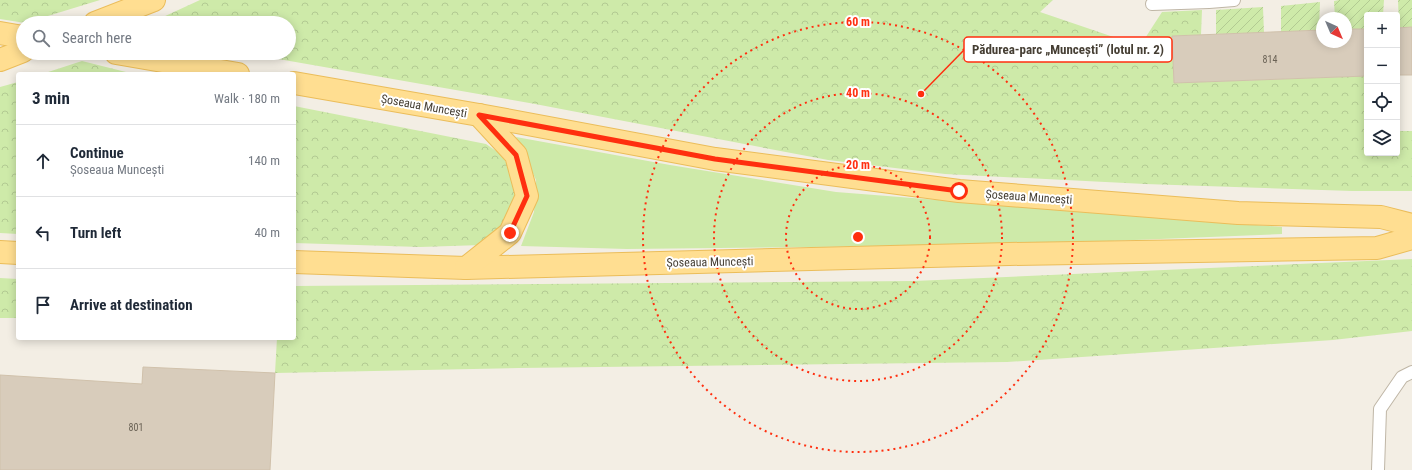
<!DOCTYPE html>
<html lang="en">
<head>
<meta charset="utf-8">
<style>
	:root { --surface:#fff; --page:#f2f2f3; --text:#1f2937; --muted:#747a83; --line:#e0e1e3 }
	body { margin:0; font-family:"Roboto Condensed",sans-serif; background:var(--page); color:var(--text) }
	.controls { position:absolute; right:12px; top:12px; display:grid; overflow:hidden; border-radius:4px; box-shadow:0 2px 10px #0003 }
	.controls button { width:36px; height:36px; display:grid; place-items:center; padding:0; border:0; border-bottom:1px solid var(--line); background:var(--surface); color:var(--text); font:20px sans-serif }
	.compass { position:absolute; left:1316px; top:12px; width:36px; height:36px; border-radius:50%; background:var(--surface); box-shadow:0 2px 10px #0003; rotate:136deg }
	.stop { position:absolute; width:12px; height:12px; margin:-9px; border:3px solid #ff2f0f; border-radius:50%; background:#fff }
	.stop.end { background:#ff2f0f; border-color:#fff; box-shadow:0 1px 4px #0008 }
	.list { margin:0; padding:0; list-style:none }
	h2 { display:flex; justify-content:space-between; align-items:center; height:52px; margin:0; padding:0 16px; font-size:17px }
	h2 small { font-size:13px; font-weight:400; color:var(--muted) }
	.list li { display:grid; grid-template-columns:26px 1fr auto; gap:12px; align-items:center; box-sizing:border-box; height:72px; padding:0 16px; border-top:1px solid var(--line) }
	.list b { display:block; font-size:15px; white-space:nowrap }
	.list p { margin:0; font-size:13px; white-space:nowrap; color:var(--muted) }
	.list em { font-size:13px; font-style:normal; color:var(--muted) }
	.icon { flex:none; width:22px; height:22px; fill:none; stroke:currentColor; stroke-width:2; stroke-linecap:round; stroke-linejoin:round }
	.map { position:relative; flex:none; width:1412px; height:470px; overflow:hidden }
	.search { position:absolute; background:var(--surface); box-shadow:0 2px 10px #0003; left:16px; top:16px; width:280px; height:44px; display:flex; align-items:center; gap:10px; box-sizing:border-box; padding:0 14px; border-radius:22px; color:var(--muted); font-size:15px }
	.panel { position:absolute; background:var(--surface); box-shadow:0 2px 10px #0003; left:16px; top:72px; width:280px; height:268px; border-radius:4px }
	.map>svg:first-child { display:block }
	.grass { fill:#ceeaa9 }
	.forest { fill:url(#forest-crowns) }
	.garden { fill:url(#garden-furrows) }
	.building { fill:#d8ccbb; stroke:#d0c1ab }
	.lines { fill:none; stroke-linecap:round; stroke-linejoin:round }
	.service-casing { stroke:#bfb6a6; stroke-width:14 }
	.primary-casing { stroke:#ebbd5a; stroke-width:24 }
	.service { stroke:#fff; stroke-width:12 }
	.primary { stroke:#ffde91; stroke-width:22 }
	.route { stroke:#ff2f0f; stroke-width:5 }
	.ring { fill:none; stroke:#ff2f0f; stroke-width:2; stroke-dasharray:2 4 }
	.labels { text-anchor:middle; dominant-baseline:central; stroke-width:4; stroke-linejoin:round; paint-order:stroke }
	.number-label { font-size:10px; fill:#6a6255 }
	.street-label { font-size:12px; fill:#453e33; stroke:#fff }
	.centre { fill:#ff2f0f; stroke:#fff; stroke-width:2 }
	.ring-label { font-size:12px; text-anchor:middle; font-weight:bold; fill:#ff2f0f; stroke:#fff; stroke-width:4; stroke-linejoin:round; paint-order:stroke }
	.leader { fill:none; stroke:#ff2f0f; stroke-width:1.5 }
	.callout-dot { fill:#ff2f0f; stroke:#fff; stroke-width:1.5 }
	.callout { fill:#fff; stroke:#ff2f0f; stroke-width:1.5 }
	.callout-label { font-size:13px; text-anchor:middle; font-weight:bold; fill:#453e33 }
</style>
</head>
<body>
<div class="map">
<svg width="1412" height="470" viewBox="0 0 1412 470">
	<defs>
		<pattern id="forest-crowns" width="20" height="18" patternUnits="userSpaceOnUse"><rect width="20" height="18" fill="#ceeaa9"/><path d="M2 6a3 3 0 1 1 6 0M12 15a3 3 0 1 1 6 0" fill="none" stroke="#b2ca92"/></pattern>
		<pattern id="garden-furrows" width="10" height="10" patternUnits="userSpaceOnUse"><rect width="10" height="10" fill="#ceeaa9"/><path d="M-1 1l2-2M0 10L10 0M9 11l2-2" fill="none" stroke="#b2ca92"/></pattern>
	</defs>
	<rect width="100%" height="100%" fill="#f3eee4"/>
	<path class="grass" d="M 516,137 L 670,165 L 836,192 L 1282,227 L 1282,234 L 1011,245 L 627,249 L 521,246 L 534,212 L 536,180 Z"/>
	<g class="forest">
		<path d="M 0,0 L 100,0 L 25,23 L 0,19 Z"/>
		<path d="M 200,0 L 1053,0 L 1040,12 L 1140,46 L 1162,12 L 1202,10 L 1201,35 L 1172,36 L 1174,83 L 1367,76 L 1367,153 L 1397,153 L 1397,131 L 1412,131 L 1412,191 L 1352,191 L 1145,184 L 945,174 L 828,160 L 535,104 L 244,53 L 289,53 L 289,23 L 150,23 Z"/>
		<path d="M 82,61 L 130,73 L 137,74 L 42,74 Z"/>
		<path d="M 18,82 L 18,234 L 0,233 L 0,87 Z"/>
		<path d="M 294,106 L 486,144 L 502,155 L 516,181 L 515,203 L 501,231 L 482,245 L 420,247 L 294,243 Z"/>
		<path d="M 1412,259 L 1412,331 L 1333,340 L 1007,362 L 519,368 L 275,373 L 277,338 L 294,338 L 294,286 L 914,281 Z"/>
		<path d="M 0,278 L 18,279 L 18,318 L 0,318 Z"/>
	</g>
	<g class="garden">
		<path d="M 1339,0 L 1384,0 L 1383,15 L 1367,15 L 1367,29 L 1346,29 L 1346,18 L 1335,18 L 1334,1 Z"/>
		<path d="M 1398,0 L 1412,0 L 1412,27 L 1399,27 Z"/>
		<path d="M 1320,2 L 1319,30 L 1281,32 L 1281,6 Z"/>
		<path d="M 1263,7 L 1264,33 L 1216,34 L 1216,10 Z"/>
	</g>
	<g class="building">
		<path d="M 1412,27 L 1412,75 L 1397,75 L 1397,28 Z"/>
		<path d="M 1346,29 L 1367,29 L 1367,76 L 1174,83 L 1172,36 L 1322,30 L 1322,42 L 1346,42 Z"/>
		<path d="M 143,367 L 275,373 L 270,470 L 0,470 L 0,375 L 142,384 Z"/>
	</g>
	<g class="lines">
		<defs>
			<g id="service">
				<path d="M 1152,4 L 1209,2 L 1234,0"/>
				<path d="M 1378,470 L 1380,409 L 1402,377 L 1412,372"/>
			</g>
			<g id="primary">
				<path d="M 95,23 L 154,0"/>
				<path d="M 0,33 L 23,37"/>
				<path d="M 116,53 L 238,74"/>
				<path d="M 0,60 L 23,51"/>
				<path d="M 294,83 L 479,115 L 715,159 L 959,191 L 1238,213 L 1381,217 L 1412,225"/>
				<path d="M 0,252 L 18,253"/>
				<path d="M 294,262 L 466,268 L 1009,254 L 1377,248 L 1412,238"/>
				<path d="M 466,268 L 510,233 L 527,196 L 516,155 L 479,115"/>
			</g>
		</defs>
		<use href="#service" class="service-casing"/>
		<use href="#primary" class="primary-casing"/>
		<use href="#service" class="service"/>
		<use href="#primary" class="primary"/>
	</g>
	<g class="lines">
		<path class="route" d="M 510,233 L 527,196 L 516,155 L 479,115 L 715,159 L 959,191"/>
	</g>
	<g class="ring">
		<circle cx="858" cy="237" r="72"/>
		<circle cx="858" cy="237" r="144"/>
		<circle cx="858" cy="237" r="215"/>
	</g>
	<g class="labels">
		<g class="number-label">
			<text x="1270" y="59">814</text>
			<text x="136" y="427">801</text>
		</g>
		<g class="street-label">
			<text transform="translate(424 106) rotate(10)">Șoseaua Muncești</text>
			<text transform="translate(1029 197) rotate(4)">Șoseaua Muncești</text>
			<text transform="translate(710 262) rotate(-1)">Șoseaua Muncești</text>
		</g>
	</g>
	<circle cx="858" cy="237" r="6" class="centre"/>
	<g class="ring-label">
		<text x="858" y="26">60 m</text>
		<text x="858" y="97">40 m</text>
		<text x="858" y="169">20 m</text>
	</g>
	<path class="leader" d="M921 94L964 50"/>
	<circle class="callout-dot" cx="921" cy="94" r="4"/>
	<rect class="callout" x="964" y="37" width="208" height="25" rx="4"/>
	<g class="callout-label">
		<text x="1068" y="54">Pădurea-parc „Muncești” (lotul nr. 2)</text>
	</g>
</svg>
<div class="controls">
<button>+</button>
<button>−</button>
<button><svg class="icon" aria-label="locate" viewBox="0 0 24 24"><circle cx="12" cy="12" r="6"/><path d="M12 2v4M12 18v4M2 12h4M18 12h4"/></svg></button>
<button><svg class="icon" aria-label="layers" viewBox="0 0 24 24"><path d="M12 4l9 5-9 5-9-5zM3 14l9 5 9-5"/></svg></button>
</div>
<svg class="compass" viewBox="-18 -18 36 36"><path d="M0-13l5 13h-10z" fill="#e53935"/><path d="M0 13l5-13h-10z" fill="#747a83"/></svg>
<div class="stop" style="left:959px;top:191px"></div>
<div class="stop end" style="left:510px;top:233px"></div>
<div class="search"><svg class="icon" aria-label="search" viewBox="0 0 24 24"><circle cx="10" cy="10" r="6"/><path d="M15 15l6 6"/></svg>Search here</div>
<section class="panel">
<h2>3 min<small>Walk · 180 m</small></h2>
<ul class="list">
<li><svg class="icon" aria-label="ahead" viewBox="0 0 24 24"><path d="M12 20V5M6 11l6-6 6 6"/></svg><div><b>Continue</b><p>Șoseaua Muncești</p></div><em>140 m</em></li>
<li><svg class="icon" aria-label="left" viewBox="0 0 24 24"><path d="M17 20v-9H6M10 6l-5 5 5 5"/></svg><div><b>Turn left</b></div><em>40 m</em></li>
<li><svg class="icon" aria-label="arrive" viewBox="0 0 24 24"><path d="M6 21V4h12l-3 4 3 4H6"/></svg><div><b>Arrive at destination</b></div></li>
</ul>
</section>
</div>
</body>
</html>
